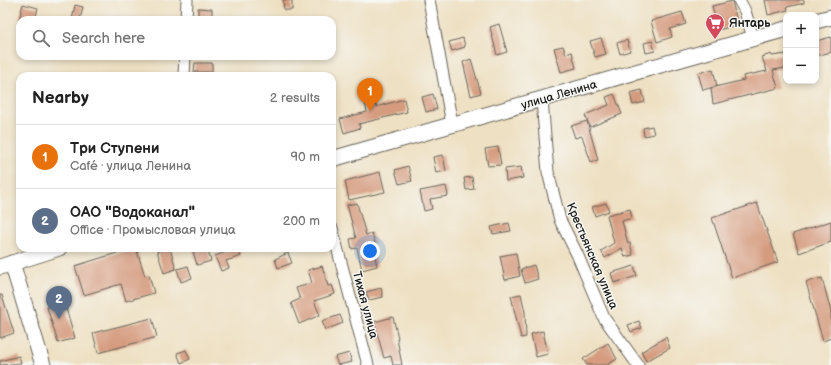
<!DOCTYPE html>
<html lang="en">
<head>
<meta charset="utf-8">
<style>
	:root { --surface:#fff; --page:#f2f2f2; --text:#222; --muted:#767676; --line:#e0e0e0; --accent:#1a73e8 }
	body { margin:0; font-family:"Balsamiq Sans",sans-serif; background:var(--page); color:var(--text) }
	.controls { position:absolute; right:12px; top:12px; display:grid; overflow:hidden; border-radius:8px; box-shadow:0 2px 6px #0003 }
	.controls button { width:36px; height:36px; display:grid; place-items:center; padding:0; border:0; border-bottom:1px solid var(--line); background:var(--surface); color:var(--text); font:20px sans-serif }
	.you { position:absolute; left:370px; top:251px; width:14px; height:14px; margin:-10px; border:3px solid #fff; border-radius:50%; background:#1a73e8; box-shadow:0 0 0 6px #1a73e833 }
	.badge { display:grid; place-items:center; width:26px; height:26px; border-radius:50%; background:var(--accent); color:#fff; font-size:13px; font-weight:700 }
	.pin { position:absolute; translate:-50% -33px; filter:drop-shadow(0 1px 2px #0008) }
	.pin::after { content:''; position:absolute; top:21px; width:14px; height:12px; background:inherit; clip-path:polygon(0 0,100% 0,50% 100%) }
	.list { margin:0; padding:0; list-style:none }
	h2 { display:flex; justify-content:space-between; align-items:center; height:52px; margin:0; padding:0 16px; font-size:17px }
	h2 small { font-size:13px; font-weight:400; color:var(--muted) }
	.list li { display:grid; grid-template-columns:26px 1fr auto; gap:12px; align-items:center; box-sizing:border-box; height:64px; padding:0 16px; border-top:1px solid var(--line) }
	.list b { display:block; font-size:15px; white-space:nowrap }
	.list p { margin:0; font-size:13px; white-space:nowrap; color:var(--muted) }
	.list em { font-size:13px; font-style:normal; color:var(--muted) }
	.icon { flex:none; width:22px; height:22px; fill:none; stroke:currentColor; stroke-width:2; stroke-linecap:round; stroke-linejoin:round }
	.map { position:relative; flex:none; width:831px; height:365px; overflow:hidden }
	.search { position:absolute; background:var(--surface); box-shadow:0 2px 6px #0003; left:16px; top:16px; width:320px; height:44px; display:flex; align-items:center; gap:10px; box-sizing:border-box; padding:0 14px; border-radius:12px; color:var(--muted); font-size:15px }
	.panel { position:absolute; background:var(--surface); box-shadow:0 2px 6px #0003; left:16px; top:72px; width:320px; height:180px; border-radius:12px }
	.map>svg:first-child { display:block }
	.building { fill:#d59b7f }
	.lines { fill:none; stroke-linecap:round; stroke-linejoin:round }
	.street-casing { stroke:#666156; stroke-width:13 }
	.secondary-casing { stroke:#666156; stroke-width:17 }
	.street { stroke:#fff; stroke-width:11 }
	.secondary { stroke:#fff; stroke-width:15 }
	.labels { text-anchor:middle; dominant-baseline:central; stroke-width:3; stroke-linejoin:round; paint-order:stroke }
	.poi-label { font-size:12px; font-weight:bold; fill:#1c1c1c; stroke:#f6f6f2; text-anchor:start }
	.street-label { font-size:12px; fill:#1c1c1c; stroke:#f6f6f2 }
</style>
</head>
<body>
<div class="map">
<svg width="831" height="365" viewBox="0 0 831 365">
	<rect width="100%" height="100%" fill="#f6f6f2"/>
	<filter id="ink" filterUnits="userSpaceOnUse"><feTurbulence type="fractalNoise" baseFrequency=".025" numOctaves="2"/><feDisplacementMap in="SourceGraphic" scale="8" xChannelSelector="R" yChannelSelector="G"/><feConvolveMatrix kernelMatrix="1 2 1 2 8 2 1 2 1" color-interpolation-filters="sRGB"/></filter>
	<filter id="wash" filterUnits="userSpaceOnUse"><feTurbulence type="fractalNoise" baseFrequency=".012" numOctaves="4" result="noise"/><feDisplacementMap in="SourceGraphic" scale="16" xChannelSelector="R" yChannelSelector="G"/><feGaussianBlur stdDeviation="0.9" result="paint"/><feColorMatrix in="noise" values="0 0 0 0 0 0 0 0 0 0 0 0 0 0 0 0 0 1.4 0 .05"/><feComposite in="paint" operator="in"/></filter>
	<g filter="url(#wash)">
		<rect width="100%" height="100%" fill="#eee0c2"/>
		<g id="blocks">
			<g class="building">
				<path d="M 283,0 L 292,0 L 292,10 L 284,10 Z"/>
				<path d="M 765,0 L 804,0 L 804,3 L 787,7 L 788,10 L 768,15 Z"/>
				<path d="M 732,1 L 738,25 L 718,30 L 712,6 Z"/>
				<path d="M 23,4 L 38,8 L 35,20 L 19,20 Z"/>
				<path d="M 75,5 L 83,7 L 80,20 L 72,20 Z"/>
				<path d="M 198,8 L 212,9 L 212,20 L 198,20 Z"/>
				<path d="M 682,12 L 686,24 L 670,29 L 672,37 L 657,42 L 651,21 Z"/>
				<path d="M 499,24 L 507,52 L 497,55 L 490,27 Z"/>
				<path d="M 831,37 L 831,52 L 816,56 L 816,41 Z"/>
				<path d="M 463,38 L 465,47 L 452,51 L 449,42 Z"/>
				<path d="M 601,38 L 606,54 L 595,57 L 590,41 Z"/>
				<path d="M 627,40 L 630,51 L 620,54 L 617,43 Z"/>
				<path d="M 652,41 L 655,51 L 646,53 L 644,43 Z"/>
				<path d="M 563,46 L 566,54 L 572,52 L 576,68 L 561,72 L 554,48 Z"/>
				<path d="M 771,54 L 772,56 L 786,54 L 786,68 L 773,70 L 778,88 L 713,104 L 711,88 L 744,80 L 743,76 L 767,71 L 762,57 Z"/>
				<path d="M 471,59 L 481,93 L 471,96 L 463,62 Z"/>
				<path d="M 195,63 L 212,63 L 212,72 L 194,72 Z"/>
				<path d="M 713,69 L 717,86 L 703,90 L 698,73 Z"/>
				<path d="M 642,90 L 645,102 L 633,105 L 630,93 Z"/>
				<path d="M 433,94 L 437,109 L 426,112 L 422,97 Z"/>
				<path d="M 614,94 L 622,114 L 590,127 L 585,115 L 609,105 L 606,97 Z"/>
				<path d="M 404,99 L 407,112 L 359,124 L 360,128 L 344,133 L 340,119 L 367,112 L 365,103 L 374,100 L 376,107 Z"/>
				<path d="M 587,121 L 598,160 L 591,162 L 582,136 L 575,138 L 571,126 Z"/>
				<path d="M 652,126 L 654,134 L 644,136 L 643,128 Z"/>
				<path d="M 498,147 L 501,165 L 488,166 L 485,149 Z"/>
				<path d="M 443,155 L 446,171 L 436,173 L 433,157 Z"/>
				<path d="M 408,166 L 412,181 L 399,184 L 395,170 Z"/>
				<path d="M 521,167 L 523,178 L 506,181 L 505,169 Z"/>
				<path d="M 380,172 L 385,192 L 349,200 L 345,181 Z"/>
				<path d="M 472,177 L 474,189 L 466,190 L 464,178 Z"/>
				<path d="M 446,186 L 448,196 L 430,199 L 432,209 L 424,211 L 420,191 Z"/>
				<path d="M 357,203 L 366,235 L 372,233 L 375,243 L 372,244 L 377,266 L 362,270 L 357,248 L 352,249 L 350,239 L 356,238 L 347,205 Z"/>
				<path d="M 606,203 L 609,211 L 595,216 L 592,207 Z"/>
				<path d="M 757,203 L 778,262 L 732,278 L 712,218 Z"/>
				<path d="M 630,209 L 632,218 L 622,221 L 628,244 L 630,243 L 633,255 L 625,257 L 622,248 L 605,258 L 601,251 L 614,243 L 607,215 Z"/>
				<path d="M 831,221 L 831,242 L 799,253 L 793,234 Z"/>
				<path d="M 509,223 L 511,231 L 493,234 L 491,227 Z"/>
				<path d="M 133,248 L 136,248 L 145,276 L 149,275 L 154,293 L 126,301 L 121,284 L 84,295 L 75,266 Z"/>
				<path d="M 170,248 L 176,269 L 164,273 L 157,251 Z"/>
				<path d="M 192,248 L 207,248 L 211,261 L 197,265 Z"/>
				<path d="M 236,248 L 239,248 L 241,256 L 226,261 L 229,268 L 221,271 L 215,256 Z"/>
				<path d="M 288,253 L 292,263 L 278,268 L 275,259 Z"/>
				<path d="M 516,253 L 520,276 L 505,280 L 500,256 Z"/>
				<path d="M 534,265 L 538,279 L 525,283 L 521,269 Z"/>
				<path d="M 188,266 L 192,278 L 181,282 L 177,269 Z"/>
				<path d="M 322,266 L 328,286 L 332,285 L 335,294 L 314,301 L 320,315 L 299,324 L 291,303 L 300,299 L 296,288 L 312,283 L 308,270 Z"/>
				<path d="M 634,266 L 637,276 L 614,283 L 611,273 Z"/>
				<path d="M 822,278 L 831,312 L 831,338 L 823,341 L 806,282 Z"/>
				<path d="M 381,288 L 383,297 L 369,300 L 366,292 Z"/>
				<path d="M 521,294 L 525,312 L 526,337 L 521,338 L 511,296 Z"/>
				<path d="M 0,295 L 2,295 L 14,333 L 0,338 Z"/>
				<path d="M 64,302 L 75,338 L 58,343 L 47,307 Z"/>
				<path d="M 340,315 L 343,323 L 325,330 L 322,321 Z"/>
				<path d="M 393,317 L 398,338 L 397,339 L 402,365 L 393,365 L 391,356 L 384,358 L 374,322 Z"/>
				<path d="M 152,318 L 157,337 L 98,353 L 93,333 Z"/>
				<path d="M 639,321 L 642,328 L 631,332 L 628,325 Z"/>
				<path d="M 543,331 L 548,354 L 536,357 L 531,334 Z"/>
				<path d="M 666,337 L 670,348 L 646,361 L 641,352 Z"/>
				<path d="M 608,343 L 617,359 L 607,365 L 587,365 L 583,359 Z"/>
				<path d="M 186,350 L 190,359 L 181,363 L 177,353 Z"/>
				<path d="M 349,353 L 352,362 L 338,365 L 335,357 Z"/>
				<path d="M 19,356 L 21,363 L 0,365 L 0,361 Z"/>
			</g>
		</g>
	</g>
	<g filter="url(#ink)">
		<use href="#blocks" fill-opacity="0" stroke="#666156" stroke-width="1"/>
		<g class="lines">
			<defs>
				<g id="street">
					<path d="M 429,0 L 452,124"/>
					<path d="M 739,0 L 745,11 L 753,38"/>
					<path d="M 186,20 L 187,0"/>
					<path d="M 184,76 L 185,56"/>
					<path d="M 542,100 L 548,172 L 560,220 L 577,254 L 604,318 L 638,365"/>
					<path d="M 332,228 L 368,365"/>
				</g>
				<g id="secondary">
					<path d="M 816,21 L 831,17"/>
					<path d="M 332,159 L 786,29"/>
					<path d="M 12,263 L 43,365"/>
					<path d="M 0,267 L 59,248"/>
				</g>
			</defs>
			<use href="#street" class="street-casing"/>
			<use href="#secondary" class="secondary-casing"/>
			<use href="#street" class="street"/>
			<use href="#secondary" class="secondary"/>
		</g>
	</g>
	<defs>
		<symbol id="supermarket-pin" viewBox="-11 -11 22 30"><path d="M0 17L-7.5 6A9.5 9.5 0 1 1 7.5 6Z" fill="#d1495b" stroke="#f6f6f2"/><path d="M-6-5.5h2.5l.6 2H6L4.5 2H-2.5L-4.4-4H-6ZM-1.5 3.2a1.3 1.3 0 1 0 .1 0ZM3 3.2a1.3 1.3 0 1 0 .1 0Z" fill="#fff"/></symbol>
	</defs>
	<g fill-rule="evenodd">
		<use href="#supermarket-pin" x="704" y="12" width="22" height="30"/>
	</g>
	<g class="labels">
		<g class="poi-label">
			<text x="729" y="23">Янтарь</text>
		</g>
		<g class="street-label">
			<text transform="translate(559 95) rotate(-16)">улица Ленина</text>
			<text transform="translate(592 256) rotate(67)">Крестьянская улица</text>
			<text transform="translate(365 305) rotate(75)">Тихая улица</text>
		</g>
	</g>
</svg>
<div class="controls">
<button>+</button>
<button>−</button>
</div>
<div class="you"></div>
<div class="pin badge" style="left:370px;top:111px;background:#e8710a">1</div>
<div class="pin badge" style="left:59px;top:319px;background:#5c6f8a">2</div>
<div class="search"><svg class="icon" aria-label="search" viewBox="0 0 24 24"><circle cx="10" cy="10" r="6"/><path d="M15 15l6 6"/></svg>Search here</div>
<section class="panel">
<h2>Nearby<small>2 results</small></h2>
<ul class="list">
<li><span class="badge" style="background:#e8710a">1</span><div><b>Три Ступени</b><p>Café · улица Ленина</p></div><em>90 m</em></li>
<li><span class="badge" style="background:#5c6f8a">2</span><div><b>ОАО &quot;Водоканал&quot;</b><p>Office · Промысловая улица</p></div><em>200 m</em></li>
</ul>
</section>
</div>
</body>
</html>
